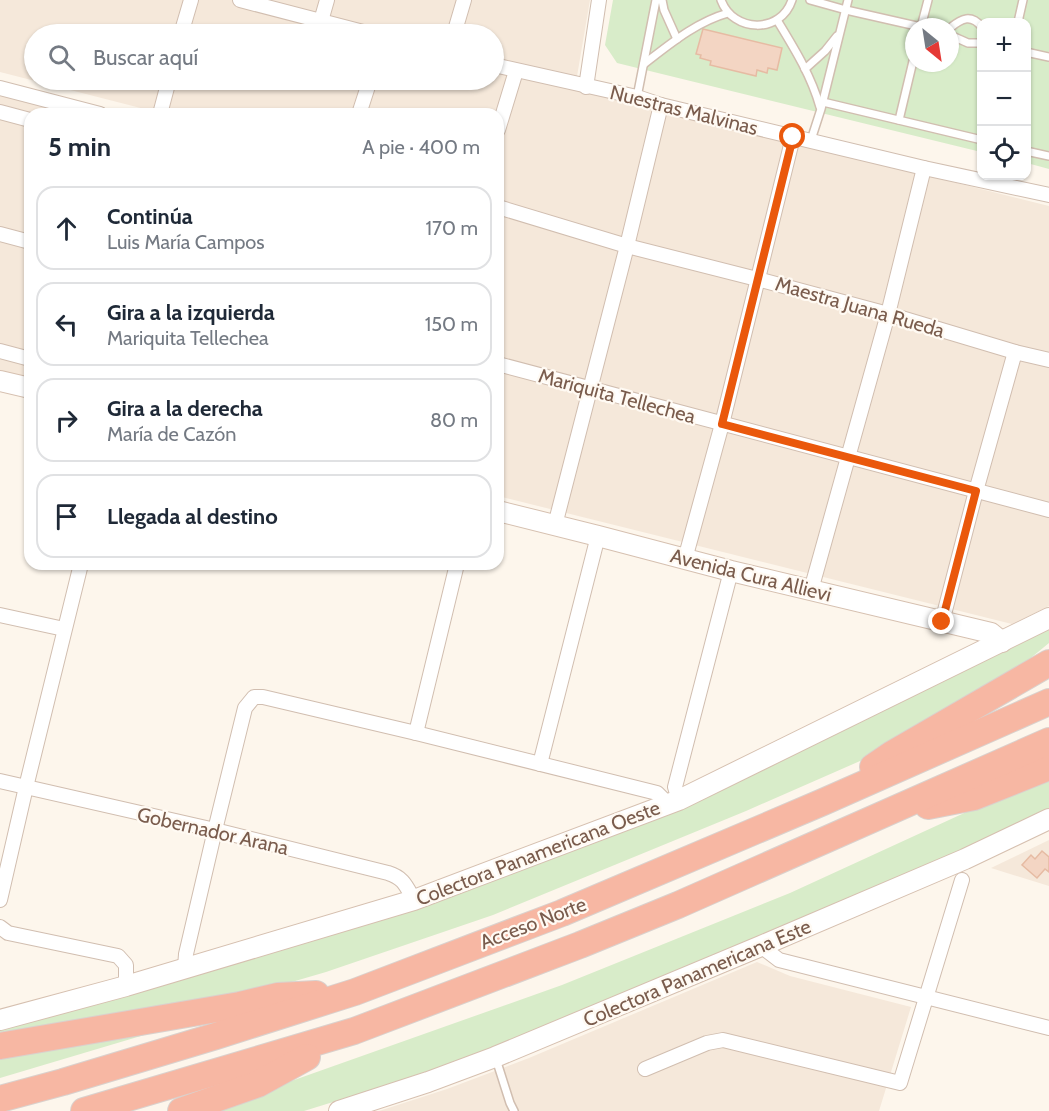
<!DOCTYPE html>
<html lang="es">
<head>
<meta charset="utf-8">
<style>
	:root { --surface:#fff; --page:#f2f2f3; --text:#1f2937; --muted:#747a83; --line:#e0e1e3 }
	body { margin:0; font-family:Cabin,sans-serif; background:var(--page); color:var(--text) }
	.controls { position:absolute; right:18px; top:18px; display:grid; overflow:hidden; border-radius:12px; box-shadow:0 2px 4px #0004 }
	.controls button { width:54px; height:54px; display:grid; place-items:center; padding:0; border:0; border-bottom:2px solid var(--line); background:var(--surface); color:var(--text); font:30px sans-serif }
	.compass { position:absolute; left:905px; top:18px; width:54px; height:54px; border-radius:50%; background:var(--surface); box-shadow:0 2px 4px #0004; rotate:150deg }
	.stop { position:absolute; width:18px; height:18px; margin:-14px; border:4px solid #ea580c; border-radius:50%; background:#fff }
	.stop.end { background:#ea580c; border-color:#fff; box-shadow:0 2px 6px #0008 }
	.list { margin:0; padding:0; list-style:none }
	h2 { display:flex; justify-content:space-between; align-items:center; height:78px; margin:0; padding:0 24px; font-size:26px }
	h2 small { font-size:20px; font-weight:400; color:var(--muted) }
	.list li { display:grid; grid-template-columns:39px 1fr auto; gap:18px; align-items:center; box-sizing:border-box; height:84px; margin:0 12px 12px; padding:0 12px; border:2px solid var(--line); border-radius:18px }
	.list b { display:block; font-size:22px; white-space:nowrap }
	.list p { margin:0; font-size:20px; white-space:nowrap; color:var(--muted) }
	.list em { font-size:20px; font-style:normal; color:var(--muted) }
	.icon { flex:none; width:33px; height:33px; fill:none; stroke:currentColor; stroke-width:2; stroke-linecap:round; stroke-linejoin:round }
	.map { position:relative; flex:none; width:1049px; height:1111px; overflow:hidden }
	.search { position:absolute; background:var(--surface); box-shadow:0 2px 4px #0004; left:24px; top:24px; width:480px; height:66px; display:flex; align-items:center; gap:15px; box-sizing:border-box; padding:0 21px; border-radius:33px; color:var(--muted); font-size:22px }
	.panel { position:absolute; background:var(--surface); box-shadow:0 2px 4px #0004; left:24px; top:108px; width:480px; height:462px; border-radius:18px }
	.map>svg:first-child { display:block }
	.residential { fill:#f5e8da; fill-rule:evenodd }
	.green { fill:#d8ecc9; fill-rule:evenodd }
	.building { fill:#f3d5c3; stroke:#e6bba3; stroke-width:1.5 }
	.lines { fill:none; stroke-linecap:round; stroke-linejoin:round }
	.lane-casing { stroke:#d1beb0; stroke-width:10 }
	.street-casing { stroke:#d1beb0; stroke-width:16 }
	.secondary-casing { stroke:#d6c0b0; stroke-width:22 }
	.highway-casing { stroke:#dad1cd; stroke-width:28 }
	.lane { stroke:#fff; stroke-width:7 }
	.street { stroke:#fff; stroke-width:14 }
	.secondary { stroke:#fff; stroke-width:20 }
	.highway { stroke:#f7b7a3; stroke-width:26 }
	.route { stroke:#ea580c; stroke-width:8 }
	.labels { text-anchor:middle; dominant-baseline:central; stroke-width:4.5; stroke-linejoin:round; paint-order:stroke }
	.street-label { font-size:20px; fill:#7a5c4d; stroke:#fffaf3 }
</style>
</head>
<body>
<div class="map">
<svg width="1049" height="1111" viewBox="0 0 1049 1111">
	<rect width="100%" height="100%" fill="#fdf6ec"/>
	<g class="residential">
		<path d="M 0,0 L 590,0 L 575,88 L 1049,206 L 1049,606 L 1012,624 L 498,496 L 498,114 L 164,114 L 0,72 ZM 34,34 L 494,34 L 494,80 L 34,80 Z"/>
		<path d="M 0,88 L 100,114 L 30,114 L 30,388 L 0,381 Z"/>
		<path d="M 1049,840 L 1049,886 L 991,868 Z"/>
		<path d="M 757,962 L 790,976 L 911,1007 L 879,1111 L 379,1111 L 447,1089 L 529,1058 Z"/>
	</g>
	<g class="green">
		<path d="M 613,0 L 1049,0 L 1049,169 L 1027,163 L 1026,22 L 982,22 L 981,152 L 617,63 L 605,45 ZM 914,27 L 950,27 L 950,63 L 914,63 Z"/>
		<path d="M 1049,624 L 1049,643 L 1011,674 L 908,740 L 746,811 L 493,915 L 326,972 L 203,1008 L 0,1038 L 0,1024 L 478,881 Z"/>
		<path d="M 1049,778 L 1049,812 L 768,935 L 498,1046 L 430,1072 L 304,1111 L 207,1111 L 562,985 L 790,893 L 986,803 Z"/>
		<path d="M 171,1027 L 0,1078 L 0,1053 Z"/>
	</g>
	<g class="building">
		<path d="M 703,29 L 782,48 L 777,70 L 768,68 L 767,73 L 757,70 L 756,76 L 710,65 L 711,61 L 700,58 L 701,55 L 696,54 Z"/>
		<path d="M 1042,851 L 1049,857 L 1049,872 L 1045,869 L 1037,878 L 1022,865 L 1031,855 L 1035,859 Z"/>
	</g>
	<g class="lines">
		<defs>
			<g id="lane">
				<path d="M 662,0 L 664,10 L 677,39"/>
				<path d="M 721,0 C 733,33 781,34 792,0"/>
				<path d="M 810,0 L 846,10 L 921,27"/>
				<path d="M 777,20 C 794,48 811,75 820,107"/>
				<path d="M 1018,22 L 1023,0"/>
				<path d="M 921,27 L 928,0"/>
				<path d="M 950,28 C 962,18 971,14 982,27"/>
				<path d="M 950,35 L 968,43 L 982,43"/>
				<path d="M 1026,52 L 1049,57"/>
				<path d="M 644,64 C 670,44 696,22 728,13"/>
				<path d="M 805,69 L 825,51 L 837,36"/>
				<path d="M 637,97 L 656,0"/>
				<path d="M 823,102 L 982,140"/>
				<path d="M 899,120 L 914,57"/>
				<path d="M 811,140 L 821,109 L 848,0"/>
				<path d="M 1026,151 L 1049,156"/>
				<path d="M 496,1059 L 510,1103 L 514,1111"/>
			</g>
			<g id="street">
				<path d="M 240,0 L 371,34"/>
				<path d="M 321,21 L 327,0"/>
				<path d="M 181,34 L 191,0"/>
				<path d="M 454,34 L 464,0"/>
				<path d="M 494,65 L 637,97 L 661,105 L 924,168 L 1049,195"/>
				<path d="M 586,87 L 599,0"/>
				<path d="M 0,88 L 100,114"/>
				<path d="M 0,112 L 30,120"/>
				<path d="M 160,114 L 169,80"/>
				<path d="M 359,114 L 370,80"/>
				<path d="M 498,130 L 516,71"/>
				<path d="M 498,207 L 627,246 L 757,279 L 888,314 L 1015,352 L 1049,360"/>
				<path d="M 0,234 L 30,242"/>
				<path d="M 0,351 L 30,359"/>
				<path d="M 498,364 L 1049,510"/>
				<path d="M 555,525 L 627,246 L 661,105"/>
				<path d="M 685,559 L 722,424 L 793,137"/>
				<path d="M 811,590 L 888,314 L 924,168"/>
				<path d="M 0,615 L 64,629"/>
				<path d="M 942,622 L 976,491 L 1015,352"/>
				<path d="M 416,733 L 457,564"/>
				<path d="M 540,764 L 598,536"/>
				<path d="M 0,781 L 215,830 L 388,873 C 404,878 406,886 414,900"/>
				<path d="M 679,800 L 675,787 L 731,571"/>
				<path d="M 0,900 L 26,787 L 81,564"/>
				<path d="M 0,927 L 8,933 L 118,956 L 126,965 L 126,986"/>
				<path d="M 761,946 L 779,960 L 1049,1028"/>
				<path d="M 185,968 L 186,954 L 215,830 L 245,708 L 254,697 L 263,697 L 416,733 L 657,793 L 668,804"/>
				<path d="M 645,1069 L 707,1043 L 723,1040 L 900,1083 L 962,880"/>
			</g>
			<g id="secondary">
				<path d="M 0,381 L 30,388"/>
				<path d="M 498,511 L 598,536 L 731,571 L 991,633 L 1002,642"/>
				<path d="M 0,1020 L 126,986 L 414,900 L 679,800 L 1049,618"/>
				<path d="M 339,1111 L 428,1082 L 495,1057 L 761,946 L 965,859 L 1049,819"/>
			</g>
			<g id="highway">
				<path d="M 873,767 L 892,754 L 1049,663"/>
				<path d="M 928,806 L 974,797 L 1049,767"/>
				<path d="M 0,1046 L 240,1005 L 278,996 L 316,994"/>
				<path d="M 0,1099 L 63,1082 L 216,1036 L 355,992 L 562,913 L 823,802 L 1049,702"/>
				<path d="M 84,1111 L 354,1031 L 580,945 L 678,905 L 1049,741"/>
				<path d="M 181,1111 L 258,1084 L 307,1057"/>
			</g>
		</defs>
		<use href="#lane" class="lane-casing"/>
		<use href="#street" class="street-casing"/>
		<use href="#secondary" class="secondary-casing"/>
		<use href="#highway" class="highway-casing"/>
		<use href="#lane" class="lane"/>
		<use href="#street" class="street"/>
		<use href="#secondary" class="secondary"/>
		<use href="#highway" class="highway"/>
	</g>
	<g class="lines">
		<path class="route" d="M 793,137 L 722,424 L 976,491 L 942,622"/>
	</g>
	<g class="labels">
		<g class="street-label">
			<text transform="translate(684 110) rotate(14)">Nuestras Malvinas</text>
			<text transform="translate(860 307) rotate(16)">Maestra Juana Rueda</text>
			<text transform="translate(617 396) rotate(15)">Mariquita Tellechea</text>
			<text transform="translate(751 575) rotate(14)">Avenida Cura Allievi</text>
			<text transform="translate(213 831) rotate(13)">Gobernador Arana</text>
			<text transform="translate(538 853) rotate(-21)">Colectora Panamericana Oeste</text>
			<text transform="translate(533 923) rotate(-21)">Acceso Norte</text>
			<text transform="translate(697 973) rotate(-23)">Colectora Panamericana Este</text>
		</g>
	</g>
</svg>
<div class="controls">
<button>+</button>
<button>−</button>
<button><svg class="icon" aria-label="locate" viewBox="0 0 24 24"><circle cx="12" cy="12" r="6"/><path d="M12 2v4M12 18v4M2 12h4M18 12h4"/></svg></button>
</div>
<svg class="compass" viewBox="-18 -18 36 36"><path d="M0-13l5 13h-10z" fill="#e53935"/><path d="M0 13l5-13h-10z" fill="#747a83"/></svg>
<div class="stop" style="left:793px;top:137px"></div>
<div class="stop end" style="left:942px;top:622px"></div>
<div class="search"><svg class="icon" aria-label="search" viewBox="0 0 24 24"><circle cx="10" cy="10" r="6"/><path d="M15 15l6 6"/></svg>Buscar aquí</div>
<section class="panel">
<h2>5 min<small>A pie · 400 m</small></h2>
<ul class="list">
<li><svg class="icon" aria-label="ahead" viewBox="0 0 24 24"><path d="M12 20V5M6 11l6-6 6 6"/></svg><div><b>Continúa</b><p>Luis María Campos</p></div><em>170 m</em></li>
<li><svg class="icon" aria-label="left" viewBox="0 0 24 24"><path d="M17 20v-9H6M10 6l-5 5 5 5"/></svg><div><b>Gira a la izquierda</b><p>Mariquita Tellechea</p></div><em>150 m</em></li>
<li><svg class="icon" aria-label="right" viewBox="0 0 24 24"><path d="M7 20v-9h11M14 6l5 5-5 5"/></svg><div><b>Gira a la derecha</b><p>María de Cazón</p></div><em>80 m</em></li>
<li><svg class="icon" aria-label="arrive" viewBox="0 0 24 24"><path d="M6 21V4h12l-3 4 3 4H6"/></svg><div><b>Llegada al destino</b></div></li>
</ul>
</section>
</div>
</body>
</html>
